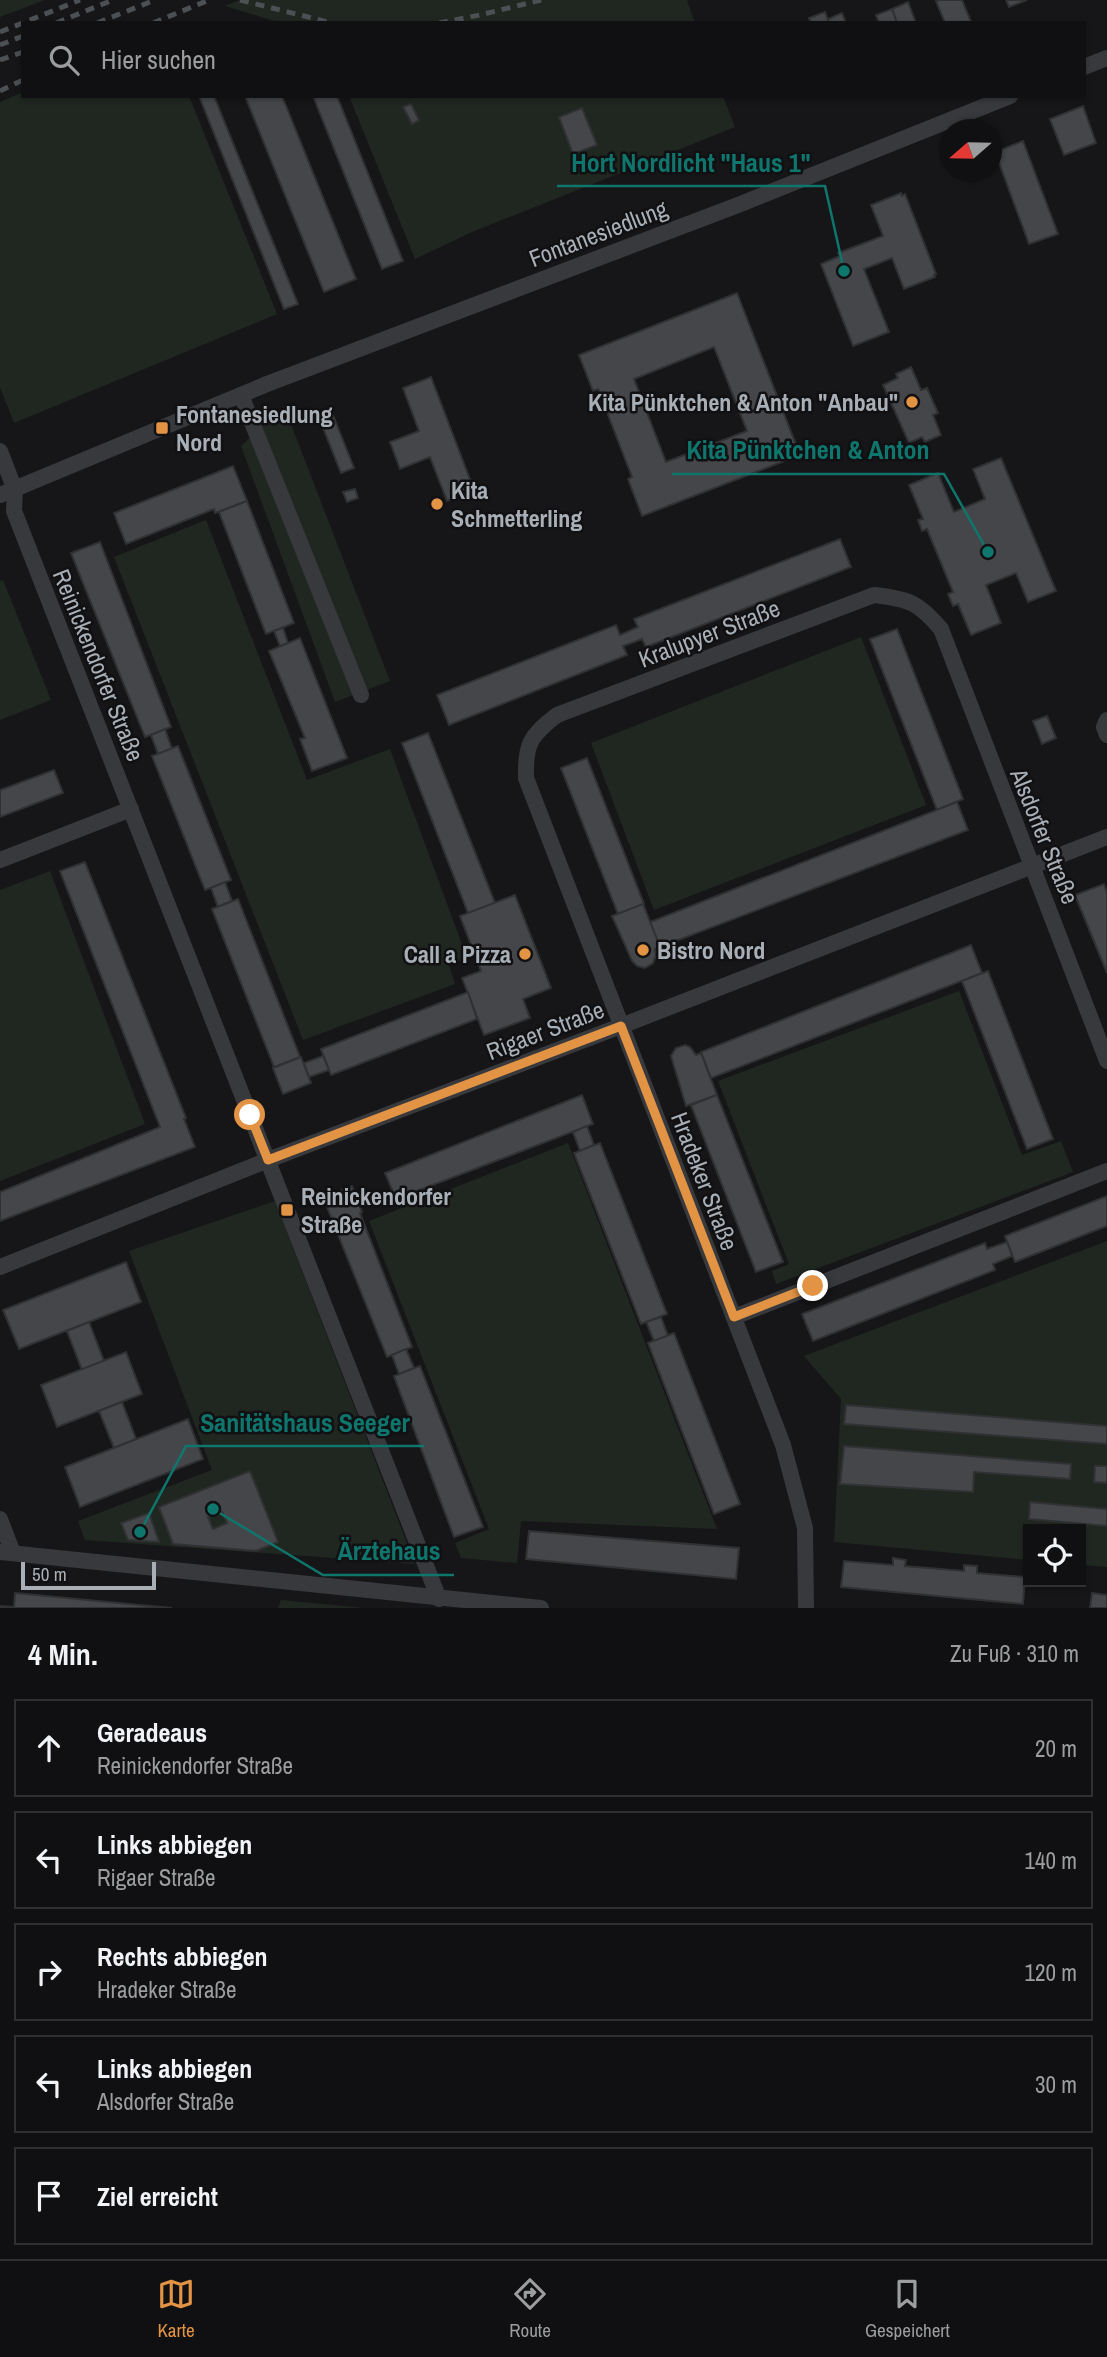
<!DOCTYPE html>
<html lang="de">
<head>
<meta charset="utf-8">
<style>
	:root { --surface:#101012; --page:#19191b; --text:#f1f3f6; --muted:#9c9d9f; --line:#303032; --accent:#e29344 }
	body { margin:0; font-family:"Archivo Narrow",sans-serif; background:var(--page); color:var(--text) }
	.controls { position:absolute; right:21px; bottom:21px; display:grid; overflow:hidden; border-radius:0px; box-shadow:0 2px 5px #0004 }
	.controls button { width:63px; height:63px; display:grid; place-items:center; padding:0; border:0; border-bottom:2px solid var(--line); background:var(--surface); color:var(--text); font:35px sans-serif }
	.compass { position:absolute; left:939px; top:119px; width:63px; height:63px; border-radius:50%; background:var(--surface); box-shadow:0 2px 5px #0004; rotate:250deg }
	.scale { position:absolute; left:21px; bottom:18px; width:135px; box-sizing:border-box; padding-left:7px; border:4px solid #a9afb6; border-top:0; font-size:19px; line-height:24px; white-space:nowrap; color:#a9afb6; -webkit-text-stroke:5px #111113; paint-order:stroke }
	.stop { position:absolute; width:21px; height:21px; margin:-16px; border:5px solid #e29344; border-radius:50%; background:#fff }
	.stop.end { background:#e29344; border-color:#fff; box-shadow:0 2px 7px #0008 }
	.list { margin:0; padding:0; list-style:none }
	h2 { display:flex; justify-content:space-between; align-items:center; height:91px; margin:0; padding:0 28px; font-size:30px }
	h2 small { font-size:23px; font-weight:400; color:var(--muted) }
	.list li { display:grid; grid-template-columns:46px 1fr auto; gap:21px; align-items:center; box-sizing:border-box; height:98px; margin:0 14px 14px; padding:0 14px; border:2px solid var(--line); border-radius:0px }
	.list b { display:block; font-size:26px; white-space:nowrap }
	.list p { margin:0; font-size:23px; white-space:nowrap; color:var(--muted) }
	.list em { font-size:23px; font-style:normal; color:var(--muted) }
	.icon { flex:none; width:38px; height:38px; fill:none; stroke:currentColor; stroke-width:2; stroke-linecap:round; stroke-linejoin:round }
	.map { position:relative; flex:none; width:1107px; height:1608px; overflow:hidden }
	.search { position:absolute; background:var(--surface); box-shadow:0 2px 5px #0004; left:21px; right:21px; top:21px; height:77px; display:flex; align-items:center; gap:18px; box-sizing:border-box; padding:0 24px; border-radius:0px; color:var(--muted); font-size:26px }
	.sheet { height:651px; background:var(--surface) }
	nav { display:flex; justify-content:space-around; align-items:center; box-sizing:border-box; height:98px; border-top:2px solid var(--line); background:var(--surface); font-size:19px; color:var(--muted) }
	nav a { display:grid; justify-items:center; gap:4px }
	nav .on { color:var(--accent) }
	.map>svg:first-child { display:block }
	.green { fill:#202720 }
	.building { fill:#45464a; stroke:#303133; stroke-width:2; fill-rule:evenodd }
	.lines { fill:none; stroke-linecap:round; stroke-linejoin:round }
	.street { stroke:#37393c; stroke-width:16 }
	.rail { stroke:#4c4f53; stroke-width:5; stroke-dasharray:9 7; stroke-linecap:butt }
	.route { stroke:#e29344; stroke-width:9 }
	.poi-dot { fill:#e29344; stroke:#111113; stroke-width:2.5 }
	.labels { text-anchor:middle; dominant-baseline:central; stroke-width:5; stroke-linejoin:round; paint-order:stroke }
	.street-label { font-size:24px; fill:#a9afb6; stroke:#111113 }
	.poi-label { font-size:24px; font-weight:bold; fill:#a9afb6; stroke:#111113; text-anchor:start }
	.leader { fill:none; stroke:#0f766e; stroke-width:2.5 }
	.callout-dot { fill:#0f766e; stroke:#111113; stroke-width:2.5 }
	.callout-label { font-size:26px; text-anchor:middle; font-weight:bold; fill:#0f766e; stroke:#111113; stroke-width:5; stroke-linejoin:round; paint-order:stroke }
</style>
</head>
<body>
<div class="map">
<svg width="1107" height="1608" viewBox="0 0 1107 1608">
	<rect width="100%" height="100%" fill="#161618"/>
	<g class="green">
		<path d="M 0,0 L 45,0 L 0,17 Z"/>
		<path d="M 240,0 L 689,0 L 687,1 L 695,23 L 281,23 L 225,6 Z"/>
		<path d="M 23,92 L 23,96 L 189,96 L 277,314 L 14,423 L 0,387 L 0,102 Z"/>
		<path d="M 349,96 L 723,96 L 735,127 L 472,232 L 415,259 Z"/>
		<path d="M 284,406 L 390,681 L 335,702 L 241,446 Z"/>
		<path d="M 206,520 L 307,780 L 390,749 L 467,958 L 449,965 L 455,984 L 303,1040 L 114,557 Z"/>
		<path d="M 3,580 L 51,700 L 0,720 L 0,581 Z"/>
		<path d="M 861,637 L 926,805 L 654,910 L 591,743 Z"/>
		<path d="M 50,871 L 145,1124 L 0,1181 L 0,890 Z"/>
		<path d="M 959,991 L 1022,1155 L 1061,1141 L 1073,1172 L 776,1284 L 772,1271 L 789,1264 L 718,1081 Z"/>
		<path d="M 568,1143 L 717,1529 L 521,1521 L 517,1563 L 461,1558 L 455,1543 L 489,1529 L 369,1221 Z"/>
		<path d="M 275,1201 L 415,1564 L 85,1540 L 78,1521 L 212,1470 L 129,1251 Z"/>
		<path d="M 1107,1241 L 1107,1567 L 1081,1565 L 1081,1529 L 1028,1529 L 1028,1560 L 834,1542 L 841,1399 L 804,1356 Z"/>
		<path d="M 281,1600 L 364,1608 L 278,1608 Z"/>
	</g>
	<g class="building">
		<path d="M 940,0 L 962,0 L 971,22 L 945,23 L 936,1 Z"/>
		<path d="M 1006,0 L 1027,0 L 1009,7 Z"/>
		<path d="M 908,2 L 916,23 L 897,23 L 892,9 Z"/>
		<path d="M 892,9 L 897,23 L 879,23 L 876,15 Z"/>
		<path d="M 825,12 L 829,23 L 811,23 L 809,18 Z"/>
		<path d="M 842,13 L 846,23 L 829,23 L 828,19 Z"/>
		<path d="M 199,96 L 214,96 L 298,304 L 284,309 Z"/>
		<path d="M 245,96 L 282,96 L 356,279 L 324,292 Z"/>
		<path d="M 313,96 L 337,96 L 403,261 L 382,269 Z"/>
		<path d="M 411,104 L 419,120 L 412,124 L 403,107 Z"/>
		<path d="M 1083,106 L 1096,143 L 1064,155 L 1050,119 Z"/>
		<path d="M 582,108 L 597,145 L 573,154 L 559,117 Z"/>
		<path d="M 1023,141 L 1058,234 L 1029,244 L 995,152 Z"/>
		<path d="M 901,193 L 902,196 L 905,194 L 936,274 L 934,275 L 935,277 L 904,289 L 892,258 L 864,269 L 889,332 L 853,346 L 821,264 L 840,256 L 838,253 L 883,236 L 871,205 Z"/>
		<path d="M 737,293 L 800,455 L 642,516 L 628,479 L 632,477 L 598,389 L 593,391 L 579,355 ZM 714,347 L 747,431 L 666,462 L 634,379 Z"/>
		<path d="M 911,367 L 921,390 L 927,388 L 938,413 L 933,415 L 941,435 L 925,442 L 922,437 L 909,443 L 883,385 L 898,378 L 896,374 Z"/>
		<path d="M 431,377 L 474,490 L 447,501 L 430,457 L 400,469 L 390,442 L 419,431 L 403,388 Z"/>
		<path d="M 333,415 L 354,468 L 341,473 L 320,420 Z"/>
		<path d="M 1001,458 L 1056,591 L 1028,602 L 1016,573 L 986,585 L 1001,623 L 971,635 L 958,604 L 953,606 L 948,594 L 953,592 L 927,529 L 922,531 L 918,520 L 923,519 L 909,485 L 938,473 L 954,512 L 985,499 L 973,469 Z"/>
		<path d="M 233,466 L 247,501 L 215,513 L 214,509 L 126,544 L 114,513 Z"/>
		<path d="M 355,489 L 358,498 L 347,502 L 343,492 Z"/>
		<path d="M 247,501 L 294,623 L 266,634 L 219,512 Z"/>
		<path d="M 840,539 L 851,567 L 646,647 L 642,639 L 623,646 L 627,655 L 449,725 L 437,695 L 616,625 L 620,635 L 638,627 L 634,619 Z"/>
		<path d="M 100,542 L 171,727 L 145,737 L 71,553 Z"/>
		<path d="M 283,628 L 288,643 L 280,646 L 274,631 Z"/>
		<path d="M 897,629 L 963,799 L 937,810 L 870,639 Z"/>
		<path d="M 300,638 L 347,758 L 312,771 L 300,739 L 305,738 L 269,651 Z"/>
		<path d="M 1047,716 L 1056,738 L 1042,744 L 1033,721 Z"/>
		<path d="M 165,729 L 172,749 L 158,754 L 151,735 Z"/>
		<path d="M 428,733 L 495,903 L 468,913 L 402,743 Z"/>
		<path d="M 178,746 L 231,880 L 205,890 L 152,756 Z"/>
		<path d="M 587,758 L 644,904 L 618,914 L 561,768 Z"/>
		<path d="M 54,770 L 63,793 L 0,817 L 0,790 Z"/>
		<path d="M 957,802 L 968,830 L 660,947 L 650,922 Z"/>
		<path d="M 85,862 L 186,1118 L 184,1119 L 195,1147 L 0,1221 L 0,1192 L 160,1127 L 60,871 Z"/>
		<path d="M 225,882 L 232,901 L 218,907 L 211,888 Z"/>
		<path d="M 1104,884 L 1107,892 L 1107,973 L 1075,895 Z"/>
		<path d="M 515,895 L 551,988 L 523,999 L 530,1018 L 484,1035 L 462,978 L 481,971 L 460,916 Z"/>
		<path d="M 238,899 L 300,1057 L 274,1067 L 212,909 Z"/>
		<path d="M 643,904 L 660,947 L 655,949 L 656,955 L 653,963 L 645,968 L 637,966 L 632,961 L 612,916 Z"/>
		<path d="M 971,945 L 982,973 L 711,1078 L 701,1052 Z"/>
		<path d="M 988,971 L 1053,1139 L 1027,1149 L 962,981 Z"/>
		<path d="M 468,992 L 477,1019 L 331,1075 L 321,1049 Z"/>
		<path d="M 685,1045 L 690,1047 L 696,1055 L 701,1053 L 717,1095 L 686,1106 L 671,1056 L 676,1048 Z"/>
		<path d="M 323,1056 L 329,1070 L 309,1077 L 304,1063 Z"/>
		<path d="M 301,1057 L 311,1083 L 283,1094 L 273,1068 Z"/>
		<path d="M 582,1095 L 593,1124 L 396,1199 L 385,1173 Z"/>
		<path d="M 717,1095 L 783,1262 L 756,1272 L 691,1105 Z"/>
		<path d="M 587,1126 L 594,1145 L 580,1151 L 573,1132 Z"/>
		<path d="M 600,1143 L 667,1314 L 641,1324 L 574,1153 Z"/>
		<path d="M 352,1186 L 362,1212 L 360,1213 L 412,1347 L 387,1357 L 323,1197 Z"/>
		<path d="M 1107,1196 L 1107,1226 L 1015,1262 L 1005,1236 Z"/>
		<path d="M 1007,1242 L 1012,1256 L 993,1264 L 995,1270 L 813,1341 L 802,1314 L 985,1243 L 987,1249 Z"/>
		<path d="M 126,1262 L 141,1302 L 19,1349 L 3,1310 Z"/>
		<path d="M 661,1317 L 668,1336 L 654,1341 L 646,1322 Z"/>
		<path d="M 89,1322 L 104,1361 L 82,1370 L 67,1331 Z"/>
		<path d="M 674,1333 L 740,1504 L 714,1514 L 648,1343 Z"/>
		<path d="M 406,1349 L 414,1368 L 399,1374 L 392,1355 Z"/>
		<path d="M 126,1352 L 142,1394 L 57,1427 L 41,1385 Z"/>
		<path d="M 420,1366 L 483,1527 L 454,1537 L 394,1376 Z"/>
		<path d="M 122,1402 L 136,1439 L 114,1448 L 99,1411 Z"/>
		<path d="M 846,1405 L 1107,1426 L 1107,1444 L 844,1424 Z"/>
		<path d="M 188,1419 L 203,1459 L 80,1507 L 65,1467 Z"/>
		<path d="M 844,1446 L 1071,1464 L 1070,1479 L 974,1472 L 973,1492 L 840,1484 Z"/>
		<path d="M 1095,1466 L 1107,1466 L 1107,1483 L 1094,1482 Z"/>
		<path d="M 250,1471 L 278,1542 L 256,1551 L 173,1544 L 159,1507 ZM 222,1512 L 227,1523 L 213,1529 L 208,1517 Z"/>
		<path d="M 1030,1502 L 1107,1509 L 1107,1526 L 1029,1519 Z"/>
		<path d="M 149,1513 L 159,1542 L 128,1540 L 121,1523 Z"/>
		<path d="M 529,1531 L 739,1548 L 736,1579 L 526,1559 Z"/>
		<path d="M 893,1558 L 906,1560 L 905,1566 L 964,1571 L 964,1565 L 977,1566 L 977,1573 L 1025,1577 L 1023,1604 L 841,1587 L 844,1561 L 893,1565 Z"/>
		<path d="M 15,1593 L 129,1604 L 172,1608 L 0,1608 L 0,1606 L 14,1607 Z"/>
		<path d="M 1092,1593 L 1107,1595 L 1107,1608 L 1090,1608 Z"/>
	</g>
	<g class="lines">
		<g class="street">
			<path d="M 1084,67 L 1107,58"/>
			<path d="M 241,395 L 361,695"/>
			<path d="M 0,451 L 15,490 L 14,511 L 439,1599"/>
			<path d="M 0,495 L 267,384 L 738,205 L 1010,96"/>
			<path d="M 1107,720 L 1104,727 L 1107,735"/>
			<path d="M 0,860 L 131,809"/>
			<path d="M 0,1267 L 268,1160 L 621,1026 L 1107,837"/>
			<path d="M 734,1317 L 1107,1171"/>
			<path d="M 0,1519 L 13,1553"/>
			<path d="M 0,1552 L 541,1608"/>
			<path d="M 806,1608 L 805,1528 L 783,1445 L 526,778 C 525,744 530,736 557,715 L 874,595 C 909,599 918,602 941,629 L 1107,1061"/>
		</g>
		<g class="rail">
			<path d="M 240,0 L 332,23"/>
			<path d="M 56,23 L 113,0"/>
			<path d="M 97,23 L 155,0"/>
			<path d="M 153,23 L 209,0"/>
			<path d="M 439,23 L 480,15 L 541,0"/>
			<path d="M 0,32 L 80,0"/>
			<path d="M 0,45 L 23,36"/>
			<path d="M 0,60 L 23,52"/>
			<path d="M 0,91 L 23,80"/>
		</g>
	</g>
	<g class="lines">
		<path class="route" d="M 250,1115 L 268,1160 L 621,1026 L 734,1317 L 813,1286"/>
	</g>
	<g class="poi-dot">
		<circle cx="912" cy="402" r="7"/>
		<rect x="155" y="421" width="14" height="14" rx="3.5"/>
		<circle cx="437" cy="504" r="7"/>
		<circle cx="643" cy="950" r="7"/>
		<circle cx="525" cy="954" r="7"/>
		<rect x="280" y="1203" width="14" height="14" rx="3.5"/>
	</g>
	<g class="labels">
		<g class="street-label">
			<text transform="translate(598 233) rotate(-21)">Fontanesiedlung</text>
			<text transform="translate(709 633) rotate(-21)">Kralupyer Straße</text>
			<text transform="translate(99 665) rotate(68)">Reinickendorfer Straße</text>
			<text transform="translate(1045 836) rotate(68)">Alsdorfer Straße</text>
			<text transform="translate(545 1030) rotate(-21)">Rigaer Straße</text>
			<text transform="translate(705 1181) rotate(69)">Hradeker Straße</text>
		</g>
		<g class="poi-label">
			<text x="898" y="402" text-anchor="end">Kita Pünktchen &amp; Anton "Anbau"</text>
			<text x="176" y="414">Fontanesiedlung<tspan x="176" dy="28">Nord</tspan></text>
			<text x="451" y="490">Kita<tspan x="451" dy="28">Schmetterling</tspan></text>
			<text x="657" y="950">Bistro Nord</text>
			<text x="511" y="954" text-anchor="end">Call a Pizza</text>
			<text x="301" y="1196">Reinickendorfer<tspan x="301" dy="28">Straße</tspan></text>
		</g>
	</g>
	<path class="leader" d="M844 271L825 186H557M988 552L944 474H672M140 1532L186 1446H424M213 1509L323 1575H454"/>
	<g class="callout-dot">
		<circle cx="844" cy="271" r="7"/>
		<circle cx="988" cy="552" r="7"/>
		<circle cx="140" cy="1532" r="7"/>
		<circle cx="213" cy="1509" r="7"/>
	</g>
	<g class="callout-label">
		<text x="691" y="172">Hort Nordlicht "Haus 1"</text>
		<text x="808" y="459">Kita Pünktchen &amp; Anton</text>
		<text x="305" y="1432">Sanitätshaus Seeger</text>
		<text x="389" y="1560">Ärztehaus</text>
	</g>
</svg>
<div class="controls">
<button><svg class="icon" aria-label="locate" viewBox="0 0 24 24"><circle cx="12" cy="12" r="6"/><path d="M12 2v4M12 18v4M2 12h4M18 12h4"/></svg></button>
</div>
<svg class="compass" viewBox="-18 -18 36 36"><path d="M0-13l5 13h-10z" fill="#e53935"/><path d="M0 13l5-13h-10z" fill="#9c9d9f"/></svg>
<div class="scale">50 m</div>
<div class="stop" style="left:250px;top:1115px"></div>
<div class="stop end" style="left:813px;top:1286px"></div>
<div class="search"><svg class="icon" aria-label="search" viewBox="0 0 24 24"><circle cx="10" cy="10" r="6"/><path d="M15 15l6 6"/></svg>Hier suchen</div>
</div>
<section class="sheet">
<h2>4 Min.<small>Zu Fuß · 310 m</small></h2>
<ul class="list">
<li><svg class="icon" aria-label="ahead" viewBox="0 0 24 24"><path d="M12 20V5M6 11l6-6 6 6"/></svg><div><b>Geradeaus</b><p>Reinickendorfer Straße</p></div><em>20 m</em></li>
<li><svg class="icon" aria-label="left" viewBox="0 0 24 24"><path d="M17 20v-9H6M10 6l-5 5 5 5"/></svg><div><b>Links abbiegen</b><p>Rigaer Straße</p></div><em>140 m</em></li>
<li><svg class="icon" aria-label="right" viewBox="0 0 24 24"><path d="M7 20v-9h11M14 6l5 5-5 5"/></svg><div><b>Rechts abbiegen</b><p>Hradeker Straße</p></div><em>120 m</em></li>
<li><svg class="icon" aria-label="left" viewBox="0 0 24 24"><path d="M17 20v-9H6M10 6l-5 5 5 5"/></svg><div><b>Links abbiegen</b><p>Alsdorfer Straße</p></div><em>30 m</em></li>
<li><svg class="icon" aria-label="arrive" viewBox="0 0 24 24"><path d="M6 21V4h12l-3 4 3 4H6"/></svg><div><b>Ziel erreicht</b></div></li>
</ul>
</section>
<nav>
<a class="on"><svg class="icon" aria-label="map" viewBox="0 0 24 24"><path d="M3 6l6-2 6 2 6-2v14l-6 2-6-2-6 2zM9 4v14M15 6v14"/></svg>Karte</a>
<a><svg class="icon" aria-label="directions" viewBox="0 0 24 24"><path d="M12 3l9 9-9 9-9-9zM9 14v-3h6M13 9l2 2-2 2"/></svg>Route</a>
<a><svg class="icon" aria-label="saved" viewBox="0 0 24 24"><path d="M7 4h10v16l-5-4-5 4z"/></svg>Gespeichert</a>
</nav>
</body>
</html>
